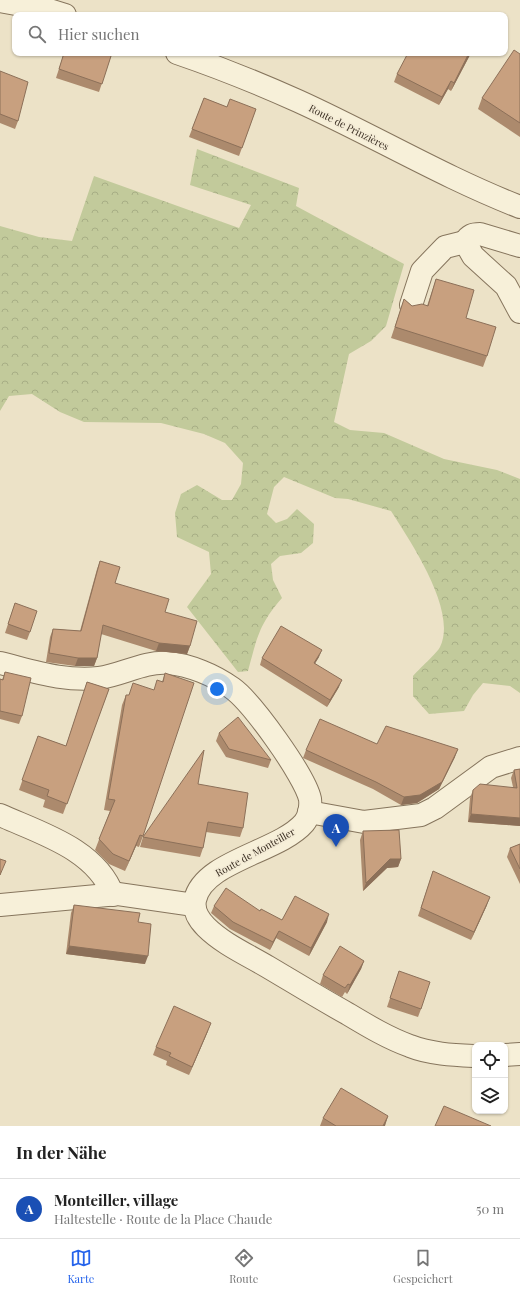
<!DOCTYPE html>
<html lang="de">
<head>
<meta charset="utf-8">
<style>
	:root { --surface:#fff; --page:#f6f6f6; --text:#222; --muted:#767676; --line:#e0e0e0; --accent:#2563eb }
	body { margin:0; font-family:"Playfair Display",serif; background:var(--page); color:var(--text) }
	.controls { position:absolute; right:12px; bottom:12px; display:grid; overflow:hidden; border-radius:8px; box-shadow:0 1px 3px #0004 }
	.controls button { width:36px; height:36px; display:grid; place-items:center; padding:0; border:0; border-bottom:1px solid var(--line); background:var(--surface); color:var(--text); font:20px sans-serif }
	.you { position:absolute; left:217px; top:689px; width:14px; height:14px; margin:-10px; border:3px solid #fff; border-radius:50%; background:#1a73e8; box-shadow:0 0 0 6px #1a73e833 }
	.badge { display:grid; place-items:center; width:26px; height:26px; border-radius:50%; background:var(--accent); color:#fff; font-size:13px; font-weight:700 }
	.pin { position:absolute; translate:-50% -33px; filter:drop-shadow(0 1px 2px #0008) }
	.pin::after { content:''; position:absolute; top:21px; width:14px; height:12px; background:inherit; clip-path:polygon(0 0,100% 0,50% 100%) }
	.list { margin:0; padding:0; list-style:none }
	h2 { display:flex; justify-content:space-between; align-items:center; height:52px; margin:0; padding:0 16px; font-size:17px }
	h2 small { font-size:13px; font-weight:400; color:var(--muted) }
	.list li { display:grid; grid-template-columns:26px 1fr auto; gap:12px; align-items:center; box-sizing:border-box; height:60px; padding:0 16px; border-top:1px solid var(--line) }
	.list b { display:block; font-size:15px; white-space:nowrap }
	.list p { margin:0; font-size:13px; white-space:nowrap; color:var(--muted) }
	.list em { font-size:13px; font-style:normal; color:var(--muted) }
	.icon { flex:none; width:22px; height:22px; fill:none; stroke:currentColor; stroke-width:2; stroke-linecap:round; stroke-linejoin:round }
	.map { position:relative; flex:none; width:520px; height:1126px; overflow:hidden }
	.search { position:absolute; background:var(--surface); box-shadow:0 1px 3px #0004; left:12px; right:12px; top:12px; height:44px; display:flex; align-items:center; gap:10px; box-sizing:border-box; padding:0 14px; border-radius:8px; color:var(--muted); font-size:15px }
	.sheet { height:112px; background:var(--surface) }
	nav { display:flex; justify-content:space-around; align-items:center; box-sizing:border-box; height:56px; border-top:1px solid var(--line); background:var(--surface); font-size:11px; color:var(--muted) }
	nav a { display:grid; justify-items:center; gap:2px }
	nav .on { color:var(--accent) }
	.map>svg:first-child { display:block }
	.forest { fill:url(#forest-crowns) }
	.lines { fill:none; stroke-linecap:round; stroke-linejoin:round }
	.minor-casing { stroke:#86755d; stroke-width:24 }
	.minor { stroke:#f7f0d9; stroke-width:22 }
	.wall { fill:#ac8a6d }
	.shaded-wall { fill:#8c7059 }
	.building { fill:#c8a07f; stroke:#8c7059 }
	.labels { text-anchor:middle; dominant-baseline:central; stroke-width:3.5; stroke-linejoin:round; paint-order:stroke }
	.street-label { font-size:10px; fill:#382c20; stroke:#f4ecd6 }
</style>
</head>
<body>
<div class="map">
<svg width="520" height="1126" viewBox="0 0 520 1126">
	<defs>
		<pattern id="forest-crowns" width="20" height="18" patternUnits="userSpaceOnUse"><rect width="20" height="18" fill="#c2ca9b"/><path d="M2 6a3 3 0 1 1 6 0M12 15a3 3 0 1 1 6 0" fill="none" stroke="#a7ae85"/></pattern>
	</defs>
	<rect width="100%" height="100%" fill="#ece2c7"/>
	<path class="forest" d="M 197,149 L 299,188 L 296,206 L 404,264 L 386,326 L 371,341 L 349,354 L 334,422 L 350,430 L 384,433 L 444,459 L 497,470 L 520,479 L 520,693 L 510,686 L 483,683 L 473,695 L 464,711 L 429,714 L 413,696 L 413,676 C 418,670 438,652 440,647 C 458,611 410,541 391,511 L 348,499 L 335,498 L 284,477 L 274,487 L 267,514 L 276,523 L 287,519 L 297,509 L 314,524 L 313,543 L 301,553 L 280,556 L 271,564 L 273,580 L 282,598 C 259,624 257,638 248,671 L 238,672 L 187,607 L 211,574 L 209,552 L 177,537 L 175,513 L 181,494 L 197,485 L 222,500 L 232,500 L 241,484 L 243,463 L 225,443 L 204,434 L 161,423 L 84,422 L 60,412 L 32,394 L 9,396 L 0,411 L 0,226 L 39,237 L 72,241 L 94,176 L 239,228 L 251,205 L 190,185 Z"/>
	<g class="lines">
		<defs>
			<g id="minor">
				<path d="M 0,1 L 49,10 L 65,15"/>
				<path d="M 177,53 C 218,67 258,83 298,101 C 373,135 443,177 520,207"/>
				<path d="M 520,246 L 480,234 C 473,234 469,235 465,242 L 473,256 L 506,286 L 520,312"/>
				<path d="M 411,305 L 422,271 L 445,247 L 465,242"/>
				<path d="M 0,663 C 33,671 65,682 99,678 C 122,675 144,661 168,663 C 190,665 214,675 232,688 C 252,702 305,776 310,799 C 311,807 309,817 304,823 C 279,852 203,861 195,900 C 193,910 199,920 206,927 C 223,944 248,955 268,967 C 295,983 321,999 348,1014 C 368,1026 388,1038 410,1046 C 430,1054 454,1055 475,1056"/>
				<path d="M 309,812 L 364,822 L 421,815 L 435,808 L 491,767 L 520,758"/>
				<path d="M 0,815 C 40,833 96,849 113,895"/>
				<path d="M 0,905 L 118,894 L 194,905"/>
				<path d="M 505,1055 L 520,1054"/>
			</g>
		</defs>
		<use href="#minor" class="minor-casing"/>
		<use href="#minor" class="minor"/>
	</g>
	<g class="wall">
		<path d="M 64,53 L 112,53 L 99,92 L 56,78 Z"/>
		<path d="M 471,53 L 451,91 L 448,89 L 439,105 L 394,82 L 397,74 Z"/>
		<path d="M 520,54 L 520,137 L 478,109 L 482,98 Z"/>
		<path d="M 0,71 L 18,121 L 15,129 L 0,123 Z"/>
		<path d="M 204,98 L 227,107 L 256,109 L 239,156 L 189,137 Z"/>
		<path d="M 436,279 L 466,318 L 487,356 L 483,367 L 391,338 L 404,299 L 412,306 L 427,306 Z"/>
		<path d="M 100,561 L 115,583 L 165,612 L 190,646 L 187,654 L 156,651 L 101,634 L 97,658 L 94,666 L 75,666 L 46,662 L 50,637 L 53,629 L 80,631 L 97,569 Z"/>
		<path d="M 15,603 L 30,632 L 27,640 L 5,633 Z"/>
		<path d="M 319,657 L 315,663 L 339,687 L 327,707 L 260,665 L 262,658 Z"/>
		<path d="M 5,672 L 22,716 L 19,724 L 0,719 L 0,679 L 2,680 Z"/>
		<path d="M 165,673 L 143,836 L 139,847 L 136,846 L 125,871 L 109,864 L 95,850 L 110,811 L 104,810 L 122,705 L 126,695 L 129,695 L 154,690 L 162,682 Z"/>
		<path d="M 87,682 L 109,689 L 63,814 L 43,807 L 45,800 L 19,790 L 38,736 L 66,746 Z"/>
		<path d="M 219,733 L 271,760 L 268,768 L 226,757 L 216,741 Z"/>
		<path d="M 377,744 L 455,757 L 439,789 L 417,803 L 401,805 L 373,789 L 303,758 L 306,750 Z"/>
		<path d="M 520,769 L 520,826 L 468,822 L 470,798 L 473,790 L 513,787 L 511,778 L 514,770 Z"/>
		<path d="M 198,784 L 243,828 L 240,837 L 206,832 L 203,848 L 200,857 L 140,847 L 143,837 Z"/>
		<path d="M 363,831 L 401,859 L 398,867 L 387,868 L 363,891 L 360,840 Z"/>
		<path d="M 520,844 L 520,884 L 507,857 L 510,848 Z"/>
		<path d="M 433,871 L 487,905 L 471,940 L 418,916 Z"/>
		<path d="M 74,905 L 138,922 L 145,964 L 66,954 L 71,913 Z"/>
		<path d="M 214,906 L 260,911 L 282,920 L 327,922 L 309,956 L 276,938 L 270,950 L 230,929 L 211,913 Z"/>
		<path d="M 364,961 L 361,969 L 347,994 L 345,992 L 342,997 L 320,984 L 323,975 Z"/>
		<path d="M 399,971 L 421,1009 L 418,1017 L 387,1007 Z"/>
		<path d="M 208,1031 L 189,1075 L 166,1065 L 167,1061 L 153,1055 L 156,1047 Z"/>
		<path d="M 388,1116 L 385,1126 L 320,1126 L 323,1118 Z"/>
	</g>
	<g class="shaded-wall">
		<path d="M 469,53 L 471,53 L 451,91 L 454,83 Z"/>
		<path d="M 451,81 L 448,89 L 439,105 L 442,97 Z"/>
		<path d="M 159,643 L 190,646 L 187,654 L 156,651 Z"/>
		<path d="M 322,650 L 319,657 L 311,670 L 314,663 Z"/>
		<path d="M 78,658 L 97,658 L 94,666 L 75,666 Z"/>
		<path d="M 342,680 L 339,687 L 327,707 L 330,700 Z"/>
		<path d="M 458,749 L 455,757 L 439,789 L 417,803 L 401,805 L 404,797 Z"/>
		<path d="M 471,814 L 520,818 L 520,826 L 468,822 Z"/>
		<path d="M 140,835 L 136,846 L 125,871 L 129,861 Z"/>
		<path d="M 390,859 L 401,859 L 398,867 L 387,868 L 363,891 L 366,883 Z"/>
		<path d="M 490,897 L 487,905 L 471,940 L 474,932 Z"/>
		<path d="M 329,914 L 327,922 L 309,956 L 311,948 Z"/>
		<path d="M 279,931 L 276,938 L 270,950 L 273,942 Z"/>
		<path d="M 69,946 L 148,956 L 145,964 L 66,954 Z"/>
		<path d="M 364,961 L 361,969 L 347,994 L 350,985 Z"/>
		<path d="M 211,1023 L 208,1031 L 189,1075 L 192,1067 Z"/>
		<path d="M 388,1116 L 385,1125 L 385,1126 L 383,1126 Z"/>
	</g>
	<g class="building">
		<path d="M 514,50 L 520,54 L 520,123 L 482,98 Z"/>
		<path d="M 64,53 L 112,53 L 102,84 L 59,69 Z"/>
		<path d="M 408,53 L 469,53 L 454,83 L 451,81 L 442,97 L 397,74 Z"/>
		<path d="M 0,71 L 28,82 L 18,121 L 0,114 Z"/>
		<path d="M 204,98 L 227,107 L 230,99 L 256,109 L 242,148 L 192,129 Z"/>
		<path d="M 436,279 L 474,290 L 466,318 L 496,327 L 487,356 L 395,327 L 404,299 L 412,306 L 422,304 L 428,306 Z"/>
		<path d="M 100,561 L 120,567 L 115,583 L 169,599 L 165,612 L 197,621 L 190,646 L 159,643 L 103,625 L 97,658 L 78,658 L 49,653 L 53,629 L 81,631 Z"/>
		<path d="M 15,603 L 37,611 L 30,632 L 8,624 Z"/>
		<path d="M 281,626 L 322,650 L 314,663 L 342,680 L 330,700 L 262,658 Z"/>
		<path d="M 5,672 L 31,678 L 22,716 L 0,711 L 0,679 L 3,680 Z"/>
		<path d="M 165,673 L 194,683 L 143,836 L 140,835 L 129,861 L 113,854 L 99,839 L 115,800 L 108,799 L 126,695 L 129,695 L 133,683 L 154,690 L 157,680 L 163,682 Z"/>
		<path d="M 87,682 L 109,689 L 67,804 L 47,796 L 49,790 L 22,780 L 38,736 L 66,746 Z"/>
		<path d="M 238,717 L 271,760 L 229,749 L 219,733 Z"/>
		<path d="M 320,719 L 377,744 L 386,726 L 458,749 L 442,782 L 420,795 L 404,797 L 376,782 L 306,750 Z"/>
		<path d="M 204,750 L 198,784 L 248,793 L 243,828 L 208,822 L 203,848 L 143,837 Z"/>
		<path d="M 520,769 L 520,818 L 471,814 L 473,790 L 480,784 L 517,788 L 514,770 Z"/>
		<path d="M 399,830 L 401,859 L 390,859 L 366,883 L 363,831 Z"/>
		<path d="M 520,844 L 520,869 L 510,848 Z"/>
		<path d="M 0,859 L 6,861 L 0,875 Z"/>
		<path d="M 433,871 L 490,897 L 474,932 L 421,908 Z"/>
		<path d="M 226,888 L 260,911 L 261,909 L 282,920 L 295,896 L 329,914 L 311,948 L 279,931 L 273,942 L 233,922 L 214,906 Z"/>
		<path d="M 74,905 L 140,913 L 138,922 L 151,924 L 148,956 L 69,946 Z"/>
		<path d="M 340,946 L 364,961 L 350,985 L 348,984 L 345,988 L 323,975 Z"/>
		<path d="M 399,971 L 430,982 L 421,1009 L 390,998 Z"/>
		<path d="M 174,1006 L 211,1023 L 192,1067 L 169,1056 L 171,1053 L 156,1047 Z"/>
		<path d="M 341,1088 L 388,1116 L 383,1126 L 336,1126 L 323,1118 Z"/>
		<path d="M 444,1106 L 491,1126 L 435,1126 Z"/>
	</g>
	<g class="labels">
		<g class="street-label">
			<text transform="translate(349 127) rotate(27)">Route de Prinzières</text>
			<text transform="translate(255 852) rotate(-29)">Route de Monteiller</text>
		</g>
	</g>
</svg>
<div class="controls">
<button><svg class="icon" aria-label="locate" viewBox="0 0 24 24"><circle cx="12" cy="12" r="6"/><path d="M12 2v4M12 18v4M2 12h4M18 12h4"/></svg></button>
<button><svg class="icon" aria-label="layers" viewBox="0 0 24 24"><path d="M12 4l9 5-9 5-9-5zM3 14l9 5 9-5"/></svg></button>
</div>
<div class="you"></div>
<div class="pin badge" style="left:336px;top:847px;background:#1a4fb4">A</div>
<div class="search"><svg class="icon" aria-label="search" viewBox="0 0 24 24"><circle cx="10" cy="10" r="6"/><path d="M15 15l6 6"/></svg>Hier suchen</div>
</div>
<section class="sheet">
<h2>In der Nähe<small></small></h2>
<ul class="list">
<li><span class="badge" style="background:#1a4fb4">A</span><div><b>Monteiller, village</b><p>Haltestelle · Route de la Place Chaude</p></div><em>50 m</em></li>
</ul>
</section>
<nav>
<a class="on"><svg class="icon" aria-label="map" viewBox="0 0 24 24"><path d="M3 6l6-2 6 2 6-2v14l-6 2-6-2-6 2zM9 4v14M15 6v14"/></svg>Karte</a>
<a><svg class="icon" aria-label="directions" viewBox="0 0 24 24"><path d="M12 3l9 9-9 9-9-9zM9 14v-3h6M13 9l2 2-2 2"/></svg>Route</a>
<a><svg class="icon" aria-label="saved" viewBox="0 0 24 24"><path d="M7 4h10v16l-5-4-5 4z"/></svg>Gespeichert</a>
</nav>
</body>
</html>
